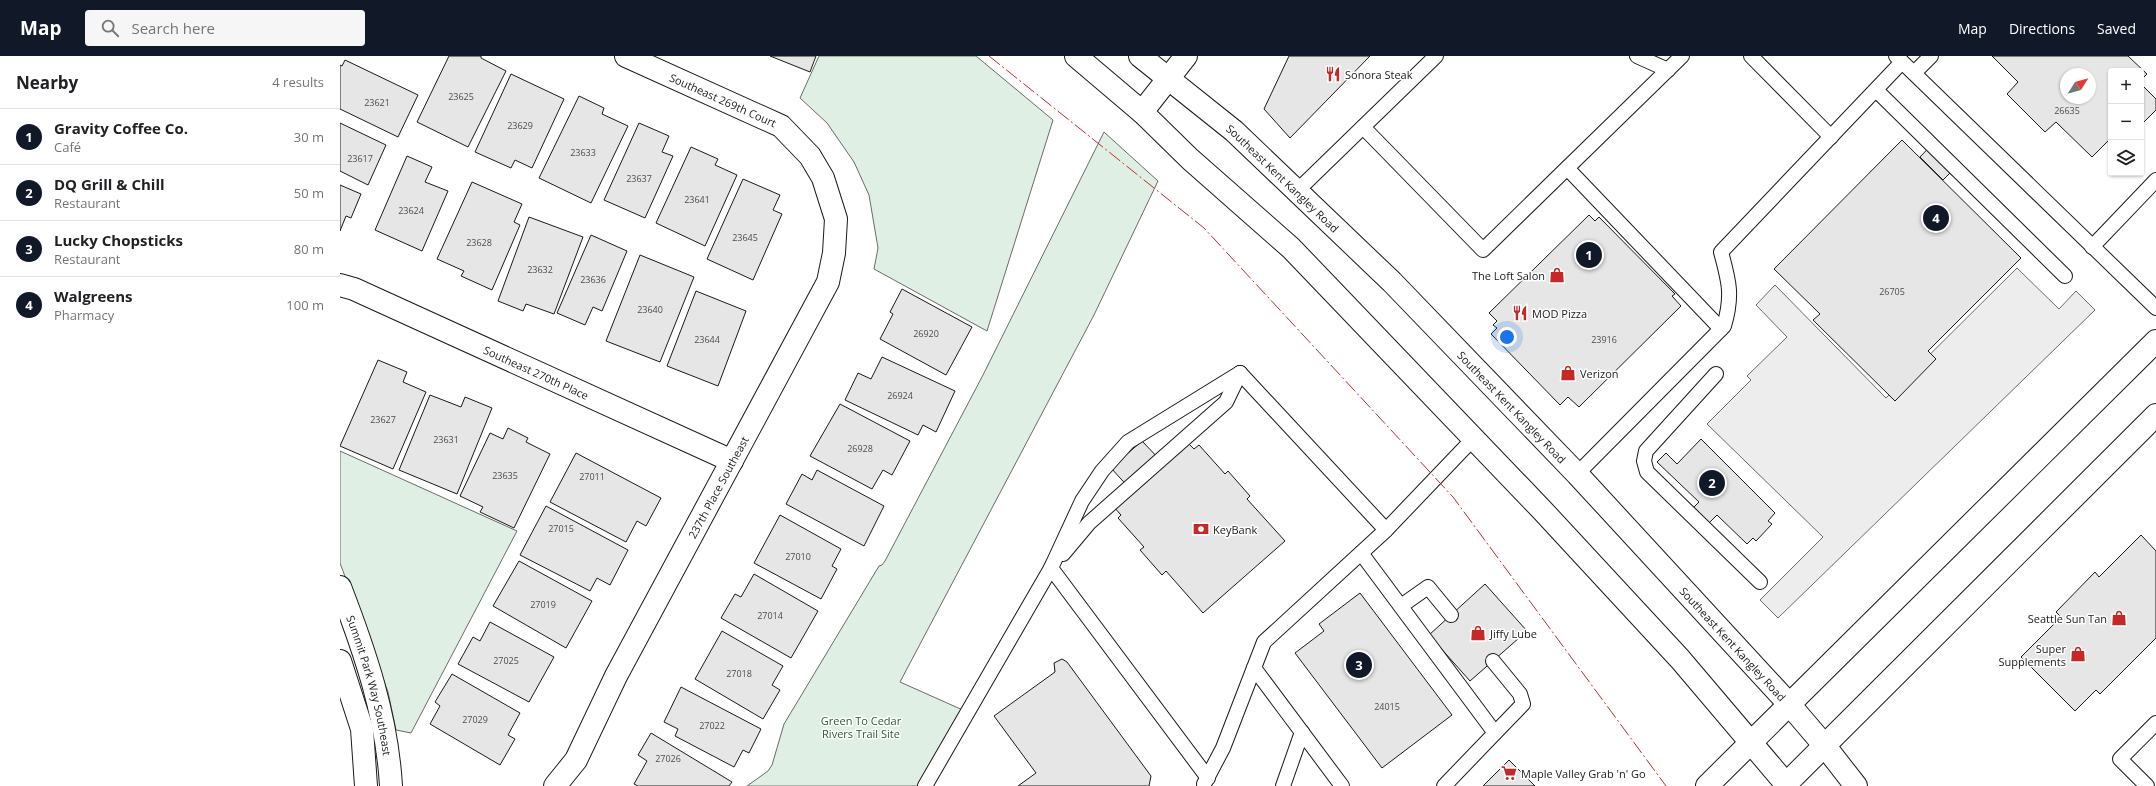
<!DOCTYPE html>
<html lang="en">
<head>
<meta charset="utf-8">
<style>
	:root { --surface:#fff; --page:#f6f6f6; --text:#202124; --muted:#757577; --line:#e0e0e0; --accent:#111827 }
	body { margin:0; font-family:"Open Sans",sans-serif; background:var(--page); color:var(--text) }
	.controls { position:absolute; right:12px; top:12px; display:grid; overflow:hidden; border-radius:4px; box-shadow:0 1px 3px #0004 }
	.controls button { width:36px; height:36px; display:grid; place-items:center; padding:0; border:0; border-bottom:1px solid var(--line); background:var(--surface); color:var(--text); font:20px sans-serif }
	.compass { position:absolute; left:1720px; top:12px; width:36px; height:36px; border-radius:50%; background:var(--surface); box-shadow:0 1px 3px #0004; rotate:53deg }
	.you { position:absolute; left:1167px; top:281px; width:14px; height:14px; margin:-10px; border:3px solid #fff; border-radius:50%; background:#1a73e8; box-shadow:0 0 0 6px #1a73e833 }
	.badge { display:grid; place-items:center; width:26px; height:26px; border-radius:50%; background:var(--accent); color:#fff; font-size:13px; font-weight:700 }
	.pin { position:absolute; translate:-50% -50%; border:2px solid #fff; box-shadow:0 1px 4px #0006 }
	.list { margin:0; padding:0; list-style:none }
	h2 { display:flex; justify-content:space-between; align-items:center; height:52px; margin:0; padding:0 16px; font-size:17px }
	h2 small { font-size:13px; font-weight:400; color:var(--muted) }
	.list li { display:grid; grid-template-columns:26px 1fr auto; gap:12px; align-items:center; box-sizing:border-box; height:56px; padding:0 16px; border-top:1px solid var(--line) }
	.list b { display:block; font-size:15px; white-space:nowrap }
	.list p { margin:0; font-size:13px; white-space:nowrap; color:var(--muted) }
	.list em { font-size:13px; font-style:normal; color:var(--muted) }
	.icon { flex:none; width:22px; height:22px; fill:none; stroke:currentColor; stroke-width:2; stroke-linecap:round; stroke-linejoin:round }
	.map { position:relative; flex:none; width:1816px; height:730px; overflow:hidden }
	header { display:flex; align-items:center; gap:24px; box-sizing:border-box; height:56px; padding:0 20px; background:var(--accent); color:#fff }
	header strong { font-size:19px }
	nav { display:flex; gap:22px; margin-inline-start:auto; font-size:14px }
	.search { width:280px; height:36px; background:var(--page); display:flex; align-items:center; gap:10px; box-sizing:border-box; padding:0 14px; border-radius:4px; color:var(--muted); font-size:15px }
	main { display:flex }
	aside { flex:1; background:var(--surface) }
	.map>svg:first-child { display:block }
	.green { fill:#e0efe3; stroke:#6a6a6a }
	.parking { fill:#ededed; stroke:#6a6a6a }
	.building { fill:#e6e6e6; stroke:#1a1a1a; fill-rule:evenodd }
	.lines { fill:none; stroke-linecap:round; stroke-linejoin:round }
	.service-casing { stroke:#1a1a1a; stroke-width:16 }
	.minor-casing { stroke:#1a1a1a; stroke-width:24 }
	.secondary-casing { stroke:#1a1a1a; stroke-width:24 }
	.primary-casing { stroke:#1a1a1a; stroke-width:24 }
	.service { stroke:#fff; stroke-width:14 }
	.minor { stroke:#fff; stroke-width:22 }
	.secondary { stroke:#fff; stroke-width:22 }
	.primary { stroke:#fff; stroke-width:22 }
	.power { stroke:#c62828; stroke-width:1; stroke-dasharray:14 3 2 3; stroke-linecap:butt }
	.labels { text-anchor:middle; dominant-baseline:central; stroke-width:3; stroke-linejoin:round; paint-order:stroke }
	.number-label { font-size:9px; fill:#4d4d4d }
	.poi-label { font-size:11px; fill:#1a1a1a; stroke:#fff; text-anchor:start }
	.street-label { font-size:11px; fill:#1a1a1a; stroke:#fff }
	.park-label { font-size:11px; fill:#2b5a34; stroke:#fff }
</style>
</head>
<body>
<header>
<strong>Map</strong>
<div class="search"><svg class="icon" aria-label="search" viewBox="0 0 24 24"><circle cx="10" cy="10" r="6"/><path d="M15 15l6 6"/></svg>Search here</div>
<nav><a>Map</a><a>Directions</a><a>Saved</a></nav>
</header>
<main>
<aside>
<h2>Nearby<small>4 results</small></h2>
<ul class="list">
<li><span class="badge">1</span><div><b>Gravity Coffee Co.</b><p>Café</p></div><em>30 m</em></li>
<li><span class="badge">2</span><div><b>DQ Grill &amp; Chill</b><p>Restaurant</p></div><em>50 m</em></li>
<li><span class="badge">3</span><div><b>Lucky Chopsticks</b><p>Restaurant</p></div><em>80 m</em></li>
<li><span class="badge">4</span><div><b>Walgreens</b><p>Pharmacy</p></div><em>100 m</em></li>
</ul>
</aside>
<div class="map">
<svg width="1816" height="730" viewBox="0 0 1816 730">
	<rect width="100%" height="100%" fill="#fff"/>
	<g class="green">
		<path d="M 479,0 L 636,0 L 713,64 L 647,275 L 534,213 L 538,192 L 529,139 L 514,106 L 487,67 L 460,42 Z"/>
		<path d="M 764,76 L 818,125 L 754,259 L 560,626 L 625,655 L 583,730 L 407,730 L 428,715 L 432,709 L 444,668 L 539,510 L 542,509 L 545,505 L 643,319 Z"/>
		<path d="M 0,395 L 177,475 L 71,677 L 56,674 L 48,636 L 0,507 Z"/>
	</g>
	<path class="parking" d="M 1677,212 L 1719,253 L 1736,235 L 1755,254 L 1438,562 L 1420,544 L 1483,481 L 1367,368 L 1411,324 L 1407,320 L 1447,281 L 1416,249 L 1435,229 L 1546,342 Z"/>
	<g class="building">
		<path d="M 109,0 L 141,0 L 141,2 L 166,15 L 128,91 L 77,66 Z"/>
		<path d="M 430,0 L 476,0 L 470,16 Z"/>
		<path d="M 949,0 L 1030,0 L 950,82 L 924,53 Z"/>
		<path d="M 1652,0 L 1788,0 L 1807,18 L 1801,24 L 1801,15 L 1771,15 L 1771,82 L 1752,101 L 1716,66 L 1705,76 L 1667,38 L 1678,26 ZM 1726,18 L 1750,18 L 1750,42 L 1726,42 Z"/>
		<path d="M 5,4 L 78,39 L 58,81 L 0,53 L 0,9 L 2,10 Z"/>
		<path d="M 171,18 L 224,43 L 192,112 L 175,104 L 171,112 L 135,96 Z"/>
		<path d="M 1801,28 L 1816,43 L 1816,54 L 1801,69 Z"/>
		<path d="M 239,40 L 264,52 L 262,58 L 288,70 L 251,147 L 199,122 Z"/>
		<path d="M 0,67 L 46,89 L 28,129 L 0,115 Z"/>
		<path d="M 299,67 L 329,80 L 322,96 L 333,100 L 305,162 L 264,144 Z"/>
		<path d="M 1562,84 L 1681,202 L 1588,295 L 1596,303 L 1555,345 L 1473,264 L 1480,258 L 1434,213 Z"/>
		<path d="M 1595,85 L 1619,108 L 1603,124 L 1580,101 Z"/>
		<path d="M 351,91 L 378,103 L 375,109 L 397,119 L 365,190 L 316,167 Z"/>
		<path d="M 67,100 L 92,111 L 85,126 L 108,135 L 82,195 L 35,174 Z"/>
		<path d="M 403,123 L 440,139 L 433,154 L 442,158 L 413,224 L 367,203 Z"/>
		<path d="M 132,126 L 182,148 L 174,166 L 180,169 L 152,234 L 121,220 L 124,215 L 97,203 Z"/>
		<path d="M 0,129 L 21,138 L 11,162 L 6,160 L 0,175 Z"/>
		<path d="M 1249,159 L 1255,165 L 1259,161 L 1335,238 L 1332,240 L 1341,250 L 1239,351 L 1228,341 L 1220,349 L 1151,278 L 1157,272 L 1153,269 L 1157,265 L 1149,257 Z"/>
		<path d="M 189,161 L 243,181 L 214,258 L 186,248 L 183,255 L 158,245 Z"/>
		<path d="M 251,179 L 287,195 L 262,255 L 253,251 L 245,269 L 217,257 Z"/>
		<path d="M 300,199 L 354,221 L 320,306 L 266,285 Z"/>
		<path d="M 562,233 L 632,271 L 606,319 L 540,283 L 553,258 L 550,256 Z"/>
		<path d="M 356,235 L 406,255 L 378,330 L 327,310 Z"/>
		<path d="M 542,301 L 615,335 L 596,376 L 583,369 L 578,379 L 505,344 L 518,317 L 531,323 Z"/>
		<path d="M 38,304 L 67,316 L 63,326 L 86,336 L 53,413 L 0,390 Z"/>
		<path d="M 90,339 L 121,351 L 125,341 L 152,352 L 117,438 L 59,414 Z"/>
		<path d="M 500,348 L 570,385 L 552,419 L 543,414 L 532,433 L 470,400 Z"/>
		<path d="M 168,372 L 188,382 L 186,386 L 210,398 L 174,472 L 140,456 L 143,451 L 120,440 L 150,377 L 163,383 Z"/>
		<path d="M 1361,383 L 1435,457 L 1428,465 L 1432,468 L 1416,485 L 1413,482 L 1407,488 L 1377,459 L 1369,467 L 1353,452 L 1359,446 L 1317,406 L 1326,397 L 1337,408 Z"/>
		<path d="M 802,385 L 822,406 L 791,434 L 771,412 Z"/>
		<path d="M 846,385 L 854,393 L 859,389 L 885,418 L 888,415 L 910,440 L 907,443 L 945,485 L 863,557 L 826,515 L 822,519 L 800,494 L 804,491 L 778,462 L 781,459 L 773,450 Z"/>
		<path d="M 236,397 L 321,442 L 306,470 L 297,465 L 286,486 L 210,446 Z"/>
		<path d="M 477,414 L 544,450 L 524,490 L 446,448 L 462,418 L 472,424 Z"/>
		<path d="M 206,450 L 288,494 L 270,529 L 257,522 L 250,535 L 180,499 Z"/>
		<path d="M 440,459 L 501,493 L 492,510 L 497,513 L 481,543 L 414,507 Z"/>
		<path d="M 1801,479 L 1816,495 L 1816,582 L 1760,638 L 1756,634 L 1735,655 L 1681,601 L 1721,561 L 1716,556 L 1755,516 L 1759,521 Z"/>
		<path d="M 179,505 L 252,545 L 226,592 L 153,550 Z"/>
		<path d="M 414,518 L 478,555 L 451,602 L 381,562 L 395,538 L 401,541 Z"/>
		<path d="M 1145,528 L 1187,575 L 1130,625 L 1089,579 Z"/>
		<path d="M 1020,537 L 1112,659 L 1042,712 L 955,597 L 984,575 L 979,568 Z"/>
		<path d="M 150,566 L 214,601 L 189,646 L 118,608 L 133,581 L 140,585 Z"/>
		<path d="M 382,575 L 443,610 L 432,629 L 440,634 L 423,663 L 355,623 Z"/>
		<path d="M 722,603 L 727,606 L 811,720 L 809,730 L 678,730 L 696,717 L 654,660 L 715,616 L 714,607 Z"/>
		<path d="M 112,618 L 180,657 L 168,679 L 175,683 L 160,709 L 90,668 L 100,650 L 95,646 Z"/>
		<path d="M 341,631 L 421,673 L 409,697 L 403,694 L 394,711 L 335,680 L 338,673 L 324,666 Z"/>
		<path d="M 311,677 L 392,726 L 389,730 L 298,730 L 294,728 L 307,705 L 298,699 Z"/>
		<path d="M 1169,704 L 1195,730 L 1143,730 Z"/>
	</g>
	<g class="lines">
		<defs>
			<g id="service">
				<path d="M 1297,0 L 1328,14"/>
				<path d="M 1411,0 L 1491,81"/>
				<path d="M 1556,0 L 1816,252"/>
				<path d="M 1574,17 L 1591,0"/>
				<path d="M 1536,34 L 1725,220"/>
				<path d="M 1023,71 L 1143,194 L 1342,0"/>
				<path d="M 1227,112 L 1381,273"/>
				<path d="M 958,134 L 1096,0"/>
				<path d="M 1752,191 L 1816,124"/>
				<path d="M 900,317 L 1046,474"/>
				<path d="M 1376,318 L 1306,395 L 1304,405 L 1307,416 L 1420,526"/>
				<path d="M 1237,418 L 1384,270 C 1393,240 1389,225 1381,196 L 1562,6"/>
				<path d="M 1021,497 L 1155,677 L 1104,730"/>
				<path d="M 723,498 L 749,467 L 886,346 L 900,317"/>
				<path d="M 711,512 L 742,445 L 762,415 L 788,386 L 900,317"/>
				<path d="M 1061,550 L 1088,531 L 1111,559"/>
				<path d="M 1153,605 L 1180,638 L 1183,648 L 1155,677"/>
				<path d="M 914,612 L 1002,730"/>
				<path d="M 864,728 L 883,692 L 924,586 L 1046,474 L 1133,383"/>
				<path d="M 585,730 L 711,512 L 868,722"/>
				<path d="M 943,730 L 962,676"/>
				<path d="M 1807,730 L 1780,703 L 1816,667"/>
			</g>
			<g id="minor">
				<path d="M 802,56 L 846,0"/>
				<path id="s1" d="M 0,229 L 14,233 L 392,405"/>
				<path id="s2" d="M 0,531 C 25,596 47,660 51,730"/>
				<path d="M 0,605 L 22,673 L 26,730"/>
				<path id="s3" d="M 215,730 L 236,704 L 276,620 L 488,226 L 494,197 L 496,163 L 483,122 L 470,100 L 441,70 L 286,0"/>
			</g>
			<path id="secondary" d="M 1484,689 L 1516,730"/>
			<g id="primary">
				<path d="M 736,0 L 802,56 L 850,103 L 951,192 L 1202,454 L 1340,603 L 1446,728"/>
				<path id="s4" d="M 800,0 L 894,75 L 1052,226 L 1237,418 L 1449,648 L 1484,689"/>
				<path d="M 1367,730 L 1816,285"/>
				<path d="M 1444,730 L 1816,359"/>
			</g>
		</defs>
		<use href="#service" class="service-casing"/>
		<use href="#minor" class="minor-casing"/>
		<use href="#secondary" class="secondary-casing"/>
		<use href="#primary" class="primary-casing"/>
		<use href="#service" class="service"/>
		<use href="#minor" class="minor"/>
		<use href="#secondary" class="secondary"/>
		<use href="#primary" class="primary"/>
		<path class="power" d="M 649,0 L 864,172 L 1113,441 L 1326,730"/>
	</g>
	<defs>
		<symbol id="restaurant-bare" viewBox="-9 -9 18 18"><path d="M-5-6h1v4h1v-4h1v4h1v-4h1v5L-1.5 .5V6h-2V.5L-5-1ZM5-6V6H3V1.5H1.5Q1.5-4 5-6Z" fill="#c62828" stroke="#fff" stroke-width="2.5" paint-order="stroke"/></symbol>
		<symbol id="shop-bare" viewBox="-9 -9 18 18"><path d="M-5-2.5h2.3a2.7 3.5 0 0 1 5.4 0H5L5.5 6h-11ZM-1.5-2.5h3a1.5 2.3 0 0 0-3 0Z" fill="#c62828" stroke="#fff" stroke-width="2.5" paint-order="stroke"/></symbol>
		<symbol id="bank-bare" viewBox="-9 -9 18 18"><path d="M-6-4H6V4H-6ZM0-2.3a2.3 2.3 0 1 0 0 4.6a2.3 2.3 0 1 0 0-4.6Z" fill="#c62828" stroke="#fff" stroke-width="2.5" paint-order="stroke"/></symbol>
		<symbol id="supermarket-bare" viewBox="-9 -9 18 18"><path d="M-6-5.5h2.5l.6 2H6L4.5 2H-2.5L-4.4-4H-6ZM-1.5 3.2a1.3 1.3 0 1 0 .1 0ZM3 3.2a1.3 1.3 0 1 0 .1 0Z" fill="#c62828" stroke="#fff" stroke-width="2.5" paint-order="stroke"/></symbol>
	</defs>
	<g fill-rule="evenodd">
		<use href="#restaurant-bare" x="982" y="7" width="22" height="22"/>
		<use href="#shop-bare" x="1206" y="208" width="22" height="22"/>
		<use href="#restaurant-bare" x="1169" y="246" width="22" height="22"/>
		<use href="#shop-bare" x="1217" y="306" width="22" height="22"/>
		<use href="#bank-bare" x="850" y="462" width="22" height="22"/>
		<use href="#shop-bare" x="1768" y="551" width="22" height="22"/>
		<use href="#shop-bare" x="1127" y="566" width="22" height="22"/>
		<use href="#shop-bare" x="1727" y="587" width="22" height="22"/>
		<use href="#supermarket-bare" x="1158" y="706" width="22" height="22"/>
	</g>
	<g class="labels">
		<g class="number-label">
			<text x="121" y="40">23625</text>
			<text x="37" y="46">23621</text>
			<text x="1727" y="54">26635</text>
			<text x="180" y="69">23629</text>
			<text x="243" y="96">23633</text>
			<text x="20" y="102">23617</text>
			<text x="299" y="122">23637</text>
			<text x="357" y="143">23641</text>
			<text x="71" y="154">23624</text>
			<text x="405" y="181">23645</text>
			<text x="139" y="186">23628</text>
			<text x="200" y="213">23632</text>
			<text x="253" y="223">23636</text>
			<text x="1552" y="235">26705</text>
			<text x="310" y="253">23640</text>
			<text x="586" y="277">26920</text>
			<text x="367" y="283">23644</text>
			<text x="1264" y="283">23916</text>
			<text x="560" y="339">26924</text>
			<text x="43" y="363">23627</text>
			<text x="106" y="383">23631</text>
			<text x="520" y="392">26928</text>
			<text x="165" y="419">23635</text>
			<text x="252" y="420">27011</text>
			<text x="221" y="472">27015</text>
			<text x="458" y="500">27010</text>
			<text x="203" y="548">27019</text>
			<text x="430" y="559">27014</text>
			<text x="166" y="604">27025</text>
			<text x="399" y="617">27018</text>
			<text x="1047" y="650">24015</text>
			<text x="135" y="663">27029</text>
			<text x="372" y="669">27022</text>
			<text x="328" y="702">27026</text>
		</g>
		<g class="poi-label">
			<text x="1005" y="18">Sonora Steak</text>
			<text x="1205" y="219" text-anchor="end">The Loft Salon</text>
			<text x="1192" y="257">MOD Pizza</text>
			<text x="1240" y="317">Verizon</text>
			<text x="873" y="473">KeyBank</text>
			<text x="1767" y="562" text-anchor="end">Seattle Sun Tan</text>
			<text x="1150" y="577">Jiffy Lube</text>
			<text x="1726" y="592" text-anchor="end">Super<tspan x="1726" dy="13">Supplements</tspan></text>
			<text x="1181" y="717">Maple Valley Grab 'n' Go</text>
		</g>
		<g class="street-label">
			<text transform="translate(383 44) rotate(24)">Southeast 269th Court</text>
			<text stroke="none"><textPath href="#s4" startOffset="188">Southeast Kent Kangley Road</textPath></text>
			<text stroke="none"><textPath href="#s1" startOffset="215">Southeast 270th Place</textPath></text>
			<text stroke="none"><textPath href="#s4" startOffset="512">Southeast Kent Kangley Road</textPath></text>
			<text stroke="none"><textPath href="#s3" startOffset="341">237th Place Southeast</textPath></text>
			<text stroke="none"><textPath href="#s4" startOffset="836">Southeast Kent Kangley Road</textPath></text>
			<text stroke="none"><textPath href="#s2" startOffset="103">Summit Park Way Southeast</textPath></text>
		</g>
		<g class="park-label">
			<text x="521" y="664">Green To Cedar<tspan x="521" dy="13">Rivers Trail Site</tspan></text>
		</g>
	</g>
</svg>
<div class="controls">
<button>+</button>
<button>−</button>
<button><svg class="icon" aria-label="layers" viewBox="0 0 24 24"><path d="M12 4l9 5-9 5-9-5zM3 14l9 5 9-5"/></svg></button>
</div>
<svg class="compass" viewBox="-18 -18 36 36"><path d="M0-13l5 13h-10z" fill="#e53935"/><path d="M0 13l5-13h-10z" fill="#757577"/></svg>
<div class="you"></div>
<div class="pin badge" style="left:1249px;top:199px">1</div>
<div class="pin badge" style="left:1372px;top:427px">2</div>
<div class="pin badge" style="left:1019px;top:609px">3</div>
<div class="pin badge" style="left:1596px;top:162px">4</div>
</div>
</main>
</body>
</html>
